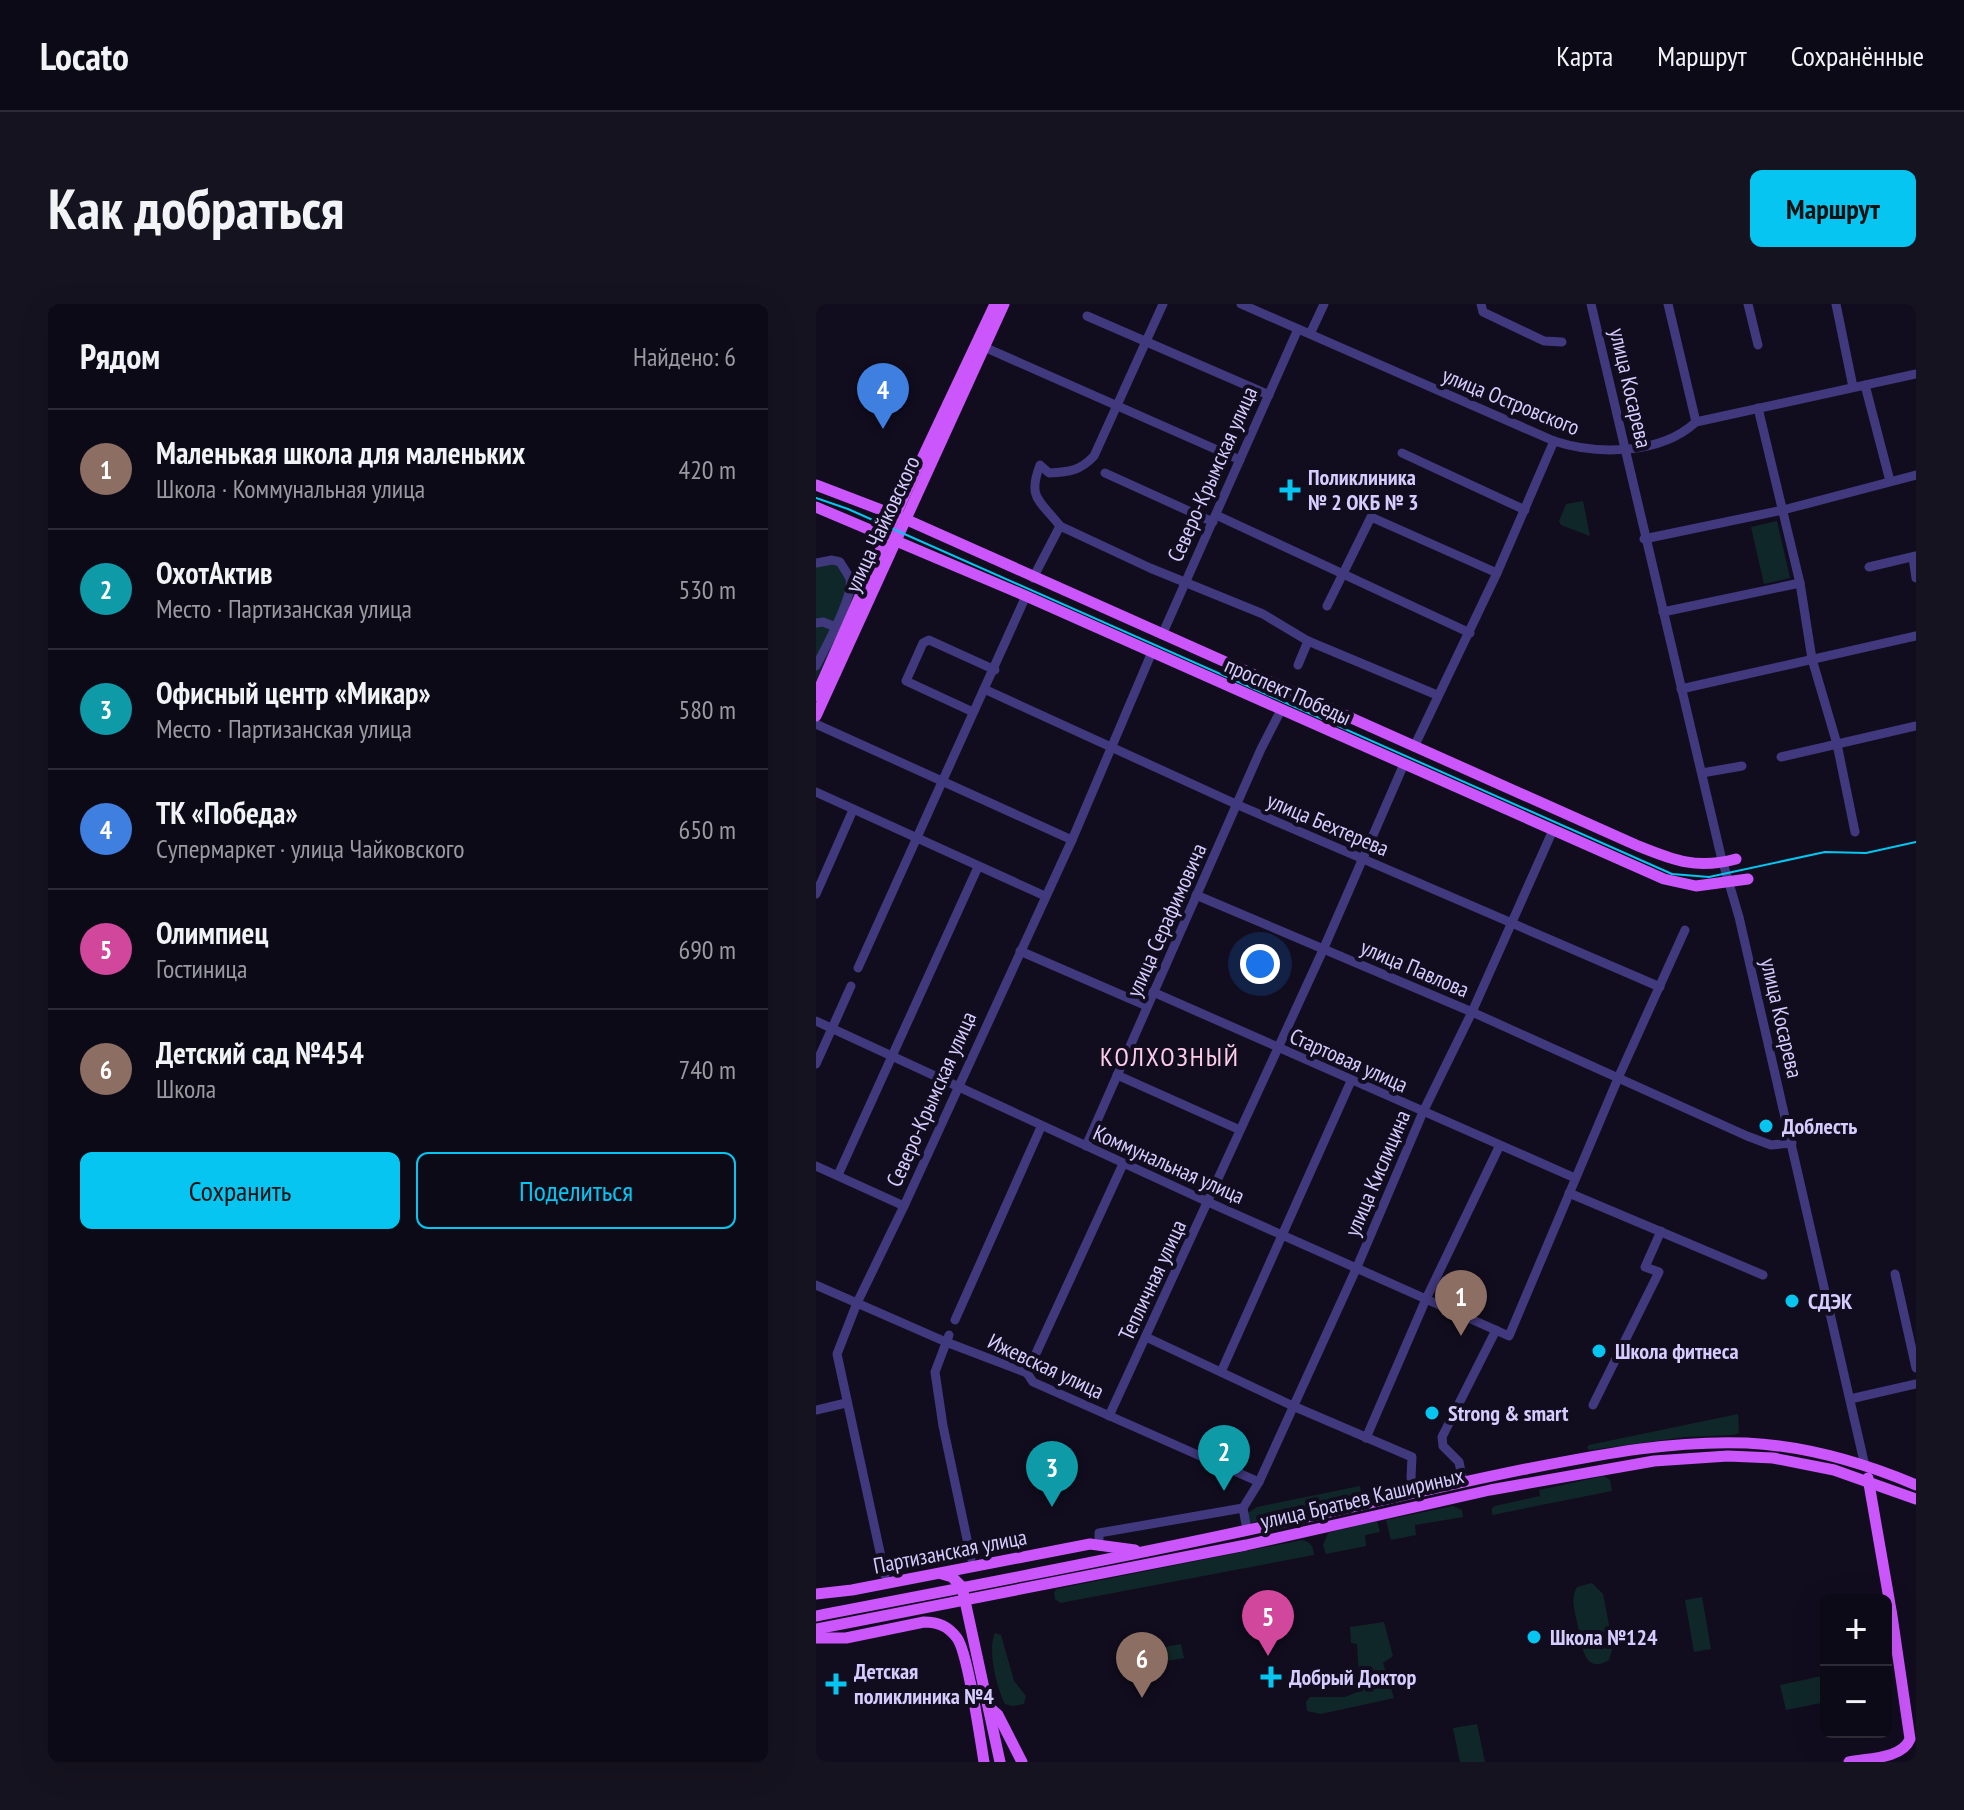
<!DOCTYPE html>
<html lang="ru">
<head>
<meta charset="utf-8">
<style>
	:root { --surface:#0d0a17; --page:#161320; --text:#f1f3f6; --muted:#9a9aa1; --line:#2d2b36; --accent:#06c5f0 }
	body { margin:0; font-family:"PT Sans Narrow",sans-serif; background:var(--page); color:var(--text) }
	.controls { position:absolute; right:24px; bottom:24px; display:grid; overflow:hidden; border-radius:12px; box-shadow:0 8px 32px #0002 }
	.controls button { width:72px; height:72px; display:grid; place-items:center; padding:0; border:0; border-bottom:2px solid var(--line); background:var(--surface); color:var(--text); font:40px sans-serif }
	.you { position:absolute; left:444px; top:660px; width:28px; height:28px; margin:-20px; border:6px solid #fff; border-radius:50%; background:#1a73e8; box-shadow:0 0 0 12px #1a73e833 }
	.badge { display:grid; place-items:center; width:52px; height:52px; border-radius:50%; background:var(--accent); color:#fff; font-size:26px; font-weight:700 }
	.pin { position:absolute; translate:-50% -66px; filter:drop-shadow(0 2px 4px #0008) }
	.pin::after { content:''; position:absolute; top:42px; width:28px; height:24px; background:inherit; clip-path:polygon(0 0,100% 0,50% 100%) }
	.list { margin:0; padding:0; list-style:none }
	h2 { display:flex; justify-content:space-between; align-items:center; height:104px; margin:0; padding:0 32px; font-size:34px }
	h2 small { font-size:26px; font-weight:400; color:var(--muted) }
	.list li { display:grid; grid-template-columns:52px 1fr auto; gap:24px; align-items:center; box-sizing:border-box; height:120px; padding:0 32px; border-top:2px solid var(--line) }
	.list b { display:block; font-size:30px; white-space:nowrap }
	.list p { margin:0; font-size:26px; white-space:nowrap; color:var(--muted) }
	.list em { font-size:26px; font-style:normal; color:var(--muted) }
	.actions { display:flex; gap:16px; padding:24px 32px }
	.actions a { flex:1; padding:18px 0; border:2px solid var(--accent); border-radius:12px; text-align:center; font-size:28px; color:var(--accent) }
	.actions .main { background:var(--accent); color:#111 }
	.map { position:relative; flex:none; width:1100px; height:1458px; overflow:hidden; border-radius:12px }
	header { display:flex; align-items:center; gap:48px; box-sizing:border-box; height:112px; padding:0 40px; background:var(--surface); border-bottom:2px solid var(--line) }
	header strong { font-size:38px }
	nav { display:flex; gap:44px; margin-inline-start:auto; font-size:28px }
	.intro { display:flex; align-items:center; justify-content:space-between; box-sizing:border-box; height:192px; padding:0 48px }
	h1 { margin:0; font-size:56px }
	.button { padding:20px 36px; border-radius:12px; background:var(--accent); color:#111; font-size:28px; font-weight:700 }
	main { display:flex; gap:48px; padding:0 48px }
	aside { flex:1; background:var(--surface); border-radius:12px; box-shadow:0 8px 32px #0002 }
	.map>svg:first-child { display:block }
	.green { fill:#102729 }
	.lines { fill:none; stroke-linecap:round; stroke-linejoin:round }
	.minor { stroke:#41397d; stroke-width:9 }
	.major { stroke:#cb56fb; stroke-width:11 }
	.tram { stroke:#06c5f0; stroke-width:2 }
	.poi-dot { fill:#06c5f0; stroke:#110d1f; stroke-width:3 }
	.labels { text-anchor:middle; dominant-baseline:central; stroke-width:8; stroke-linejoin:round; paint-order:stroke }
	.street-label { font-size:22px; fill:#d6ccfe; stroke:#110d1f }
	.poi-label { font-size:22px; font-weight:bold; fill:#d6ccfe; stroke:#110d1f; text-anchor:start }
	.quarter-label { font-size:26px; letter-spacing:2px; fill:#fecee8; stroke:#110d1f }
</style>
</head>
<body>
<header>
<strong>Locato</strong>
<nav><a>Карта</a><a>Маршрут</a><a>Сохранённые</a></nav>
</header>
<div class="intro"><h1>Как добраться</h1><a class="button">Маршрут</a></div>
<main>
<aside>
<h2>Рядом<small>Найдено: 6</small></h2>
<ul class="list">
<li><span class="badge" style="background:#8d6e63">1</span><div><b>Маленькая школа для маленьких</b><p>Школа · Коммунальная улица</p></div><em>420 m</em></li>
<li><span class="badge" style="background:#0f9aa8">2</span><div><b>ОхотАктив</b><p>Место · Партизанская улица</p></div><em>530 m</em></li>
<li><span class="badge" style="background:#0f9aa8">3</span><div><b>Офисный центр «Микар»</b><p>Место · Партизанская улица</p></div><em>580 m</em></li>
<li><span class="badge" style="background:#3f7fe0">4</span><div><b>ТК «Победа»</b><p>Супермаркет · улица Чайковского</p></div><em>650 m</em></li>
<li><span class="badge" style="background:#d1479c">5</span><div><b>Олимпиец</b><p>Гостиница</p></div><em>690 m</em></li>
<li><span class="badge" style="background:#8d6e63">6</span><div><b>Детский сад №454</b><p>Школа</p></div><em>740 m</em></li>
</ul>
<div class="actions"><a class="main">Сохранить</a><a>Поделиться</a></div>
</aside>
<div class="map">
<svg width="1100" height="1458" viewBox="0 0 1100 1458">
	<rect width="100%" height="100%" fill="#110d1f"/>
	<g class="green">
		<path d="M 767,197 L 774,232 L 745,221 L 743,217 L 750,200 Z"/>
		<path d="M 961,217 L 974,274 L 948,280 L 935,223 Z"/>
		<path d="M 22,252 L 26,254 L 33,268 L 48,274 L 0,377 L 0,256 Z"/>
		<path d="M 922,1110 L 923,1129 L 918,1131 L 869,1133 L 774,1146 L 771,1144 L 773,1141 Z"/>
		<path d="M 788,1172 L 794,1176 L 796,1187 L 676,1211 L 676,1204 L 679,1202 L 724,1192 L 723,1186 Z"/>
		<path d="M 544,1182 L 546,1194 L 434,1219 L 432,1209 L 441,1203 Z"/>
		<path d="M 637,1202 L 646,1206 L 647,1213 L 599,1221 L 600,1231 L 575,1236 L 570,1216 Z"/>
		<path d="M 561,1217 L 564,1228 L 549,1231 L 550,1242 L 510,1250 L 507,1241 L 512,1229 Z"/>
		<path d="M 486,1236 C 495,1238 497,1242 498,1251 L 244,1299 L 239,1295 L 238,1288 L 241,1285 Z"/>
		<path d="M 776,1279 L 787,1290 L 797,1342 L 793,1356 C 768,1372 765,1339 762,1322 C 759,1308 754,1295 761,1283 Z"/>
		<path d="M 886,1293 L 895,1345 L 878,1348 L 869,1296 Z"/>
		<path d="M 568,1318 L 577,1352 L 567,1359 L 578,1394 L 505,1410 L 491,1407 L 490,1398 L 494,1393 L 529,1393 L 544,1387 L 541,1340 L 535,1339 L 534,1323 Z"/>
		<path d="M 179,1329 L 185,1331 L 198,1377 L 210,1392 L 208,1400 L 197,1402 L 189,1400 C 181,1384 171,1346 179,1329 Z"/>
		<path d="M 365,1340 L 368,1354 L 324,1362 L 321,1348 Z"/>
		<path d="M 1010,1371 L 1010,1398 L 970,1406 L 964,1381 Z"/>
		<path d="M 661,1420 L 669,1458 L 644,1458 L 637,1424 Z"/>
	</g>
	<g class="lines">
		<g class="minor">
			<path d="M 425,0 L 738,137 C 781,151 844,151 880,118 L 1100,70"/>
			<path d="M 665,0 L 667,8 L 728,37 L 746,38"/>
			<path d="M 775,0 L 905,552 L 923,613 L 1049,1162"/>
			<path d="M 852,0 L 880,118"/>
			<path d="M 932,0 L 942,41"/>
			<path d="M 1020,0 L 1037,83"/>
			<path d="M 271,12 L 453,91"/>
			<path d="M 494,30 L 508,0"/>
			<path d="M 168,43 L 424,156"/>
			<path d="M 1049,81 L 1074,177"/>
			<path d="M 942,104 L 984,279 L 996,355 L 1021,440 L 1039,528"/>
			<path d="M 586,149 L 709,206"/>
			<path d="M 289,169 L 397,218"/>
			<path d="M 400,211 L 654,329"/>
			<path d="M 244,222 L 334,264 L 447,310 L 492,337 L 621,391"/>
			<path d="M 828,235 L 967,206 L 1100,171"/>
			<path d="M 1097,253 L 1100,274"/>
			<path d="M 0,259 L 16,256 L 24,258 C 27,263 32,270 34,275 C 38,292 9,345 0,362"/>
			<path d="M 1053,263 L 1100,252"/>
			<path d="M 217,274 L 244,222 C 224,196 211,195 224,161 L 233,169 C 253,168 264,167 278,152 L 347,0"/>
			<path d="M 511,302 L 555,213 L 681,269"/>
			<path d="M 847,308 L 984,279"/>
			<path d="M 0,319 L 7,318 L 20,323"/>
			<path d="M 346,331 L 482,25"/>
			<path d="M 482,361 L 492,337"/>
			<path d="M 168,385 L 422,501 L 844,683"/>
			<path d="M 865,385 L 1100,332"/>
			<path d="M 157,408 L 90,377 L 107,339 L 113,336 L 179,366"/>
			<path d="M 0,420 L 256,536"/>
			<path d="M 598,443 L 681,269 L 738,137"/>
			<path d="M 965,453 L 1100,422"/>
			<path d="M 886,469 L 926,462"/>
			<path d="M 0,488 L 229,592"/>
			<path d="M 0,590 L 37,506"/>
			<path d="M 380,591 L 656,708 L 931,832 L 955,841 L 976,839"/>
			<path d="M 204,647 L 331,702"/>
			<path d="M 42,664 L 210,292"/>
			<path d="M 337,688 L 759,874"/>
			<path d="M 0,717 L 392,898 L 693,1032 L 803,772 L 869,626"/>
			<path d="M 0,760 L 35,682"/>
			<path d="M 301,771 L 424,826"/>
			<path d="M 270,842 L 445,445 L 465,406"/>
			<path d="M 0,862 L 88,902"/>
			<path d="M 22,871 L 162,563"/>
			<path d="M 753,889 L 947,971"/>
			<path d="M 1079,970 L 1100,1064"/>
			<path d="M 0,981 L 130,1038 L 211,1069 L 217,1078 L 443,1178"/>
			<path d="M 139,1016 L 225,823"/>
			<path d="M 133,1031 L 119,1068 L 127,1122 L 155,1254"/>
			<path d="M 330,1033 L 477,1102 L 596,1153 L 595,1173 L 598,1188"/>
			<path d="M 405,1068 L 535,777"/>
			<path d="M 211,1069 L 307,860"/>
			<path d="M 1034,1095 L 1100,1080"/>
			<path d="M 777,1101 L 843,968 L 829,963 L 845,927"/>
			<path d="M 0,1106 L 30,1099"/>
			<path d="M 293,1112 L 507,646 L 588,460"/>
			<path d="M 550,1134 L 610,995 L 683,843"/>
			<path d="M 647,1178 L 643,1158 L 627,1142 L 626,1133 L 680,1026"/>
			<path d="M 431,1226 L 427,1204 L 443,1178 L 541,963 L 607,808 L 656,708 L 737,526"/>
			<path d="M 283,1240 L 283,1229 L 427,1204"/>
			<path d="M 69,1271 L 21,1050 L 41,999 L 88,902 L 256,536 L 336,348"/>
		</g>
		<g class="major">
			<path d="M 0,181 L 89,215 L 820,541 C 857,556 880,566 920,555"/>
			<path d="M 0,203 L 210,292 L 848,575 L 880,582 L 932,575"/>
			<path d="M 0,392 L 85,199 L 179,0"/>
			<path d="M 0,412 L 188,0"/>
			<path d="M 126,1270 L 136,1273 L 146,1283 L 184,1458"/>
			<path d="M 0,1290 L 36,1286 L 274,1240 L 319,1246"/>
			<path d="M 0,1312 C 144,1284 289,1257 432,1226 C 525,1206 617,1184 710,1165 C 782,1151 856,1136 931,1139 C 989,1142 1046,1158 1100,1181"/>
			<path d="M 0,1325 L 430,1241 L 674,1186 L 838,1157 L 912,1152 L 957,1154 L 1018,1166 L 1100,1195"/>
			<path d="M 0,1334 L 30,1334 L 108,1318 C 122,1318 132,1322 141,1334 C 152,1349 164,1434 168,1458"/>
			<path d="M 174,1404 L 182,1411 L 206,1458"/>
			<path d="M 1033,1458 C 1052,1454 1086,1455 1094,1435 L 1076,1312 L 1052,1174"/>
		</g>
		<path class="tram" d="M 0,194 L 32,205 L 856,570 L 893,573 L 1009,548 L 1050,549 L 1100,538"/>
	</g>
	<g class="poi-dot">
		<path d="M470 174h8v8h8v8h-8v8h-8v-8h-8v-8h8z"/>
		<circle cx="950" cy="822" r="8"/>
		<circle cx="976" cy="997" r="8"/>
		<circle cx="783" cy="1047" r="8"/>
		<circle cx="616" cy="1109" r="8"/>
		<circle cx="718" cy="1333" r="8"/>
		<path d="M451 1361h8v8h8v8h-8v8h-8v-8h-8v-8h8z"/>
		<path d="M16 1368h8v8h8v8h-8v8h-8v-8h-8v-8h8z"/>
	</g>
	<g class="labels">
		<g class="street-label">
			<text transform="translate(815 84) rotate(77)">улица Косарева</text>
			<text transform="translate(695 97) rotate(22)">улица Островского</text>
			<text transform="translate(396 170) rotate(-66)">Северо-Крымская улица</text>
			<text transform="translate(66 220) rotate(-65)">улица Чайковского</text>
			<text transform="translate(472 387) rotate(24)">проспект Победы</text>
			<text transform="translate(512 520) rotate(23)">улица Бехтерева</text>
			<text transform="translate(350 616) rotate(-66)">улица Серафимовича</text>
			<text transform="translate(599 664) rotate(23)">улица Павлова</text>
			<text transform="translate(966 714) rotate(77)">улица Косарева</text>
			<text transform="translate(533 756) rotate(24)">Стартовая улица</text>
			<text transform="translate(115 795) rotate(-66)">Северо-Крымская улица</text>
			<text transform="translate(353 860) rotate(24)">Коммунальная улица</text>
			<text transform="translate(561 869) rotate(-67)">улица Кислицина</text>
			<text transform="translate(336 976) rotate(-65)">Тепличная улица</text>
			<text transform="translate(230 1062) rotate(25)">Ижевская улица</text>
			<text transform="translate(546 1194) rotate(-13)">улица Братьев Кашириных</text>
			<text transform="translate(134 1247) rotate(-11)">Партизанская улица</text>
		</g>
		<g class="poi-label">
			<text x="492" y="173">Поликлиника<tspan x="492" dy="25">№ 2 ОКБ № 3</tspan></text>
			<text x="966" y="822">Доблесть</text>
			<text x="992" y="997">СДЭК</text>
			<text x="799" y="1047">Школа фитнеса</text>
			<text x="632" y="1109">Strong &amp; smart</text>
			<text x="734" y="1333">Школа №124</text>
			<text x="38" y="1367">Детская<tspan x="38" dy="25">поликлиника №4</tspan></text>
			<text x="473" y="1373">Добрый Доктор</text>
		</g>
		<g class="quarter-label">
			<text x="354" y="752">КОЛХОЗНЫЙ</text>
		</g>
	</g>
</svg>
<div class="controls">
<button>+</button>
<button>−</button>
</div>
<div class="you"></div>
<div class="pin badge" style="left:645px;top:1032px;background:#8d6e63">1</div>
<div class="pin badge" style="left:408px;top:1187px;background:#0f9aa8">2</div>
<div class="pin badge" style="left:236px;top:1203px;background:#0f9aa8">3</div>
<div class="pin badge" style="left:67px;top:125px;background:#3f7fe0">4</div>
<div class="pin badge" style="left:452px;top:1352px;background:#d1479c">5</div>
<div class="pin badge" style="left:326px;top:1394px;background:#8d6e63">6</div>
</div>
</main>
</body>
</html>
